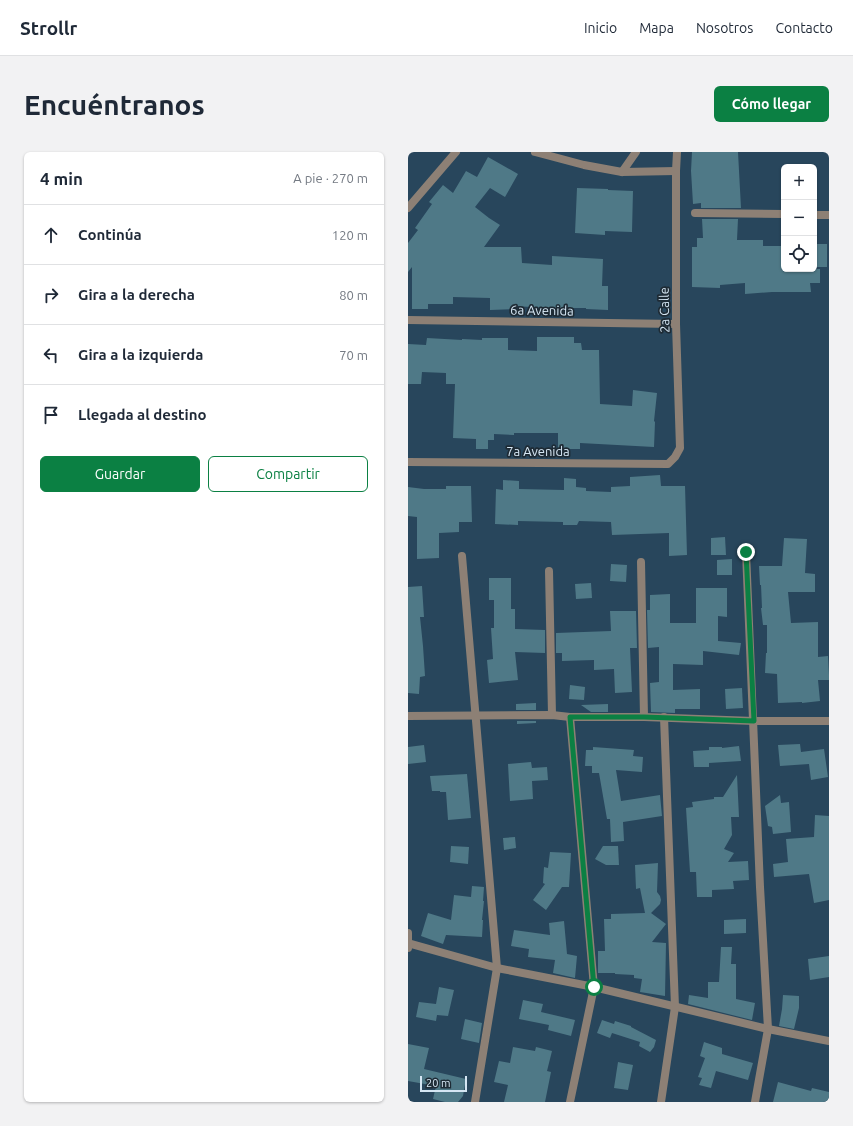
<!DOCTYPE html>
<html lang="es">
<head>
<meta charset="utf-8">
<style>
	:root { --surface:#fff; --page:#f2f2f3; --text:#1f2937; --muted:#747a83; --line:#e0e1e3; --accent:#0b8043 }
	body { margin:0; font-family:Ubuntu,sans-serif; background:var(--page); color:var(--text) }
	.controls { position:absolute; right:12px; top:12px; display:grid; overflow:hidden; border-radius:6px; box-shadow:0 1px 3px #0004 }
	.controls button { width:36px; height:36px; display:grid; place-items:center; padding:0; border:0; border-bottom:1px solid var(--line); background:var(--surface); color:var(--text); font:20px sans-serif }
	.scale { position:absolute; left:12px; bottom:10px; width:47px; box-sizing:border-box; padding-left:4px; border:2px solid #d5e6f3; border-top:0; font-size:11px; line-height:14px; white-space:nowrap; color:#d5e6f3; -webkit-text-stroke:3px #1e2b35; paint-order:stroke }
	.stop { position:absolute; width:12px; height:12px; margin:-9px; border:3px solid #0b8043; border-radius:50%; background:#fff }
	.stop.end { background:#0b8043; border-color:#fff; box-shadow:0 1px 4px #0008 }
	.list { margin:0; padding:0; list-style:none }
	h2 { display:flex; justify-content:space-between; align-items:center; height:52px; margin:0; padding:0 16px; font-size:17px }
	h2 small { font-size:13px; font-weight:400; color:var(--muted) }
	.list li { display:grid; grid-template-columns:26px 1fr auto; gap:12px; align-items:center; box-sizing:border-box; height:60px; padding:0 16px; border-top:1px solid var(--line) }
	.list b { display:block; font-size:15px; white-space:nowrap }
	.list em { font-size:13px; font-style:normal; color:var(--muted) }
	.actions { display:flex; gap:8px; padding:12px 16px }
	.actions a { flex:1; padding:9px 0; border:1px solid var(--accent); border-radius:6px; text-align:center; font-size:14px; color:var(--accent) }
	.actions .main { background:var(--accent); color:#fff }
	.icon { flex:none; width:22px; height:22px; fill:none; stroke:currentColor; stroke-width:2; stroke-linecap:round; stroke-linejoin:round }
	.map { position:relative; flex:none; width:421px; height:950px; overflow:hidden; border-radius:6px }
	header { display:flex; align-items:center; gap:24px; box-sizing:border-box; height:56px; padding:0 20px; background:var(--surface); border-bottom:1px solid var(--line) }
	header strong { font-size:19px }
	nav { display:flex; gap:22px; margin-inline-start:auto; font-size:14px }
	.intro { display:flex; align-items:center; justify-content:space-between; box-sizing:border-box; height:96px; padding:0 24px }
	h1 { margin:0; font-size:28px }
	.button { padding:10px 18px; border-radius:6px; background:var(--accent); color:#fff; font-size:14px; font-weight:700 }
	main { display:flex; gap:24px; padding:0 24px }
	aside { flex:1; background:var(--surface); border-radius:6px; box-shadow:0 1px 3px #0004 }
	.map>svg:first-child { display:block }
	.building { fill:#4f7987 }
	.lines { fill:none; stroke-linecap:round; stroke-linejoin:round }
	.minor { stroke:#8d8075; stroke-width:8 }
	.route { stroke:#0b8043; stroke-width:5 }
	.labels { text-anchor:middle; dominant-baseline:central; stroke-width:3.5; stroke-linejoin:round; paint-order:stroke }
	.street-label { font-size:13px; fill:#d5e6f3; stroke:#1e2b35 }
</style>
</head>
<body>
<header>
<strong>Strollr</strong>
<nav><a>Inicio</a><a>Mapa</a><a>Nosotros</a><a>Contacto</a></nav>
</header>
<div class="intro"><h1>Encuéntranos</h1><a class="button">Cómo llegar</a></div>
<main>
<aside>
<h2>4 min<small>A pie · 270 m</small></h2>
<ul class="list">
<li><svg class="icon" aria-label="ahead" viewBox="0 0 24 24"><path d="M12 20V5M6 11l6-6 6 6"/></svg><div><b>Continúa</b></div><em>120 m</em></li>
<li><svg class="icon" aria-label="right" viewBox="0 0 24 24"><path d="M7 20v-9h11M14 6l5 5-5 5"/></svg><div><b>Gira a la derecha</b></div><em>80 m</em></li>
<li><svg class="icon" aria-label="left" viewBox="0 0 24 24"><path d="M17 20v-9H6M10 6l-5 5 5 5"/></svg><div><b>Gira a la izquierda</b></div><em>70 m</em></li>
<li><svg class="icon" aria-label="arrive" viewBox="0 0 24 24"><path d="M6 21V4h12l-3 4 3 4H6"/></svg><div><b>Llegada al destino</b></div></li>
</ul>
<div class="actions"><a class="main">Guardar</a><a>Compartir</a></div>
</aside>
<div class="map">
<svg width="421" height="950" viewBox="0 0 421 950">
	<rect width="100%" height="100%" fill="#28465c"/>
	<g class="building">
		<path d="M 284,0 L 330,0 L 333,56 L 293,56 L 293,51 L 285,52 L 283,19 Z"/>
		<path d="M 80,5 L 110,22 L 97,45 L 82,36 L 67,55 L 81,66 L 92,73 L 76,95 L 113,95 L 114,111 L 144,113 L 144,104 L 195,107 L 194,134 L 200,134 L 200,158 L 178,157 L 178,156 L 142,156 L 105,154 L 105,157 L 82,158 L 82,146 L 45,145 L 45,152 L 20,152 L 20,157 L 4,157 L 4,115 L 0,120 L 0,91 L 10,78 L 7,76 L 24,52 L 21,50 L 35,33 L 45,41 L 58,19 L 69,25 Z"/>
		<path d="M 169,36 L 200,37 L 200,38 L 225,39 L 224,80 L 197,79 L 197,83 L 167,81 Z"/>
		<path d="M 294,67 L 330,67 L 329,88 L 355,88 L 355,94 L 376,94 L 376,117 L 412,117 L 412,131 L 402,131 L 403,140 L 364,140 L 337,142 L 337,131 L 312,133 L 312,136 L 284,135 L 284,95 L 289,95 L 289,86 L 295,86 Z"/>
		<rect x="406" y="92" width="13" height="23"/>
		<path d="M 129,185 L 166,185 L 166,191 L 173,191 L 174,198 L 191,198 L 192,252 L 224,254 L 225,238 L 249,241 L 246,269 L 247,270 L 246,295 L 172,291 L 172,297 L 150,297 L 150,281 L 106,281 L 106,283 L 86,282 L 86,288 L 80,288 L 80,297 L 68,297 L 68,287 L 45,286 L 47,232 L 38,232 L 38,221 L 14,220 L 13,232 L 0,232 L 0,192 L 18,193 L 19,186 L 54,188 L 54,187 L 74,188 L 74,186 L 100,186 L 100,198 L 129,199 Z"/>
		<path d="M 252,323 L 253,334 L 277,334 L 279,403 L 261,404 L 261,381 L 204,383 L 203,370 L 171,369 L 169,373 L 155,373 L 155,370 L 110,369 L 110,373 L 87,372 L 88,337 L 95,338 L 95,328 L 111,329 L 111,337 L 156,338 L 156,326 L 168,327 L 168,335 L 178,336 L 178,339 L 203,340 L 203,335 L 222,334 L 222,325 Z"/>
		<path d="M 38,334 L 63,334 L 64,370 L 51,370 L 51,380 L 31,381 L 31,406 L 9,407 L 9,365 L 0,364 L 0,335 L 16,337 L 38,337 Z"/>
		<path d="M 317,385 L 318,403 L 303,403 L 303,386 Z"/>
		<path d="M 376,386 L 399,387 L 397,421 L 407,422 L 407,440 L 380,440 L 383,471 L 410,470 L 410,505 L 420,504 L 421,523 L 421,528 L 410,528 L 412,549 L 394,551 L 394,550 L 370,551 L 369,522 L 357,521 L 358,501 L 359,501 L 359,473 L 355,473 L 353,456 L 354,456 L 353,433 L 352,433 L 351,414 L 374,414 Z"/>
		<path d="M 324,407 L 324,423 L 309,423 L 309,408 Z"/>
		<path d="M 203,412 L 219,413 L 218,430 L 202,429 Z"/>
		<path d="M 81,426 L 103,426 L 103,457 L 107,457 L 107,477 L 137,478 L 137,501 L 107,500 L 110,528 L 81,531 L 79,508 L 85,507 L 83,476 L 86,476 L 86,448 L 81,448 Z"/>
		<path d="M 183,431 L 184,446 L 168,447 L 167,432 Z"/>
		<path d="M 14,434 L 16,465 L 12,465 L 15,494 L 17,524 L 12,525 L 11,542 L 0,541 L 0,435 Z"/>
		<path d="M 288,436 L 319,436 L 319,465 L 310,464 L 310,489 L 333,491 L 331,503 L 295,499 L 295,513 L 265,512 L 265,538 L 292,537 L 292,557 L 267,557 L 267,561 L 243,560 L 242,531 L 251,530 L 251,495 L 240,496 L 239,458 L 242,458 L 242,443 L 262,442 L 262,471 L 288,471 Z"/>
		<path d="M 202,459 L 228,459 L 229,496 L 222,496 L 224,540 L 207,541 L 206,517 L 186,518 L 186,508 L 154,509 L 154,501 L 148,501 L 148,481 L 203,479 Z"/>
		<path d="M 162,533 L 177,535 L 176,548 L 161,547 Z"/>
		<path d="M 334,536 L 335,556 L 318,557 L 317,537 Z"/>
		<path d="M 128,551 L 128,558 L 108,558 L 108,552 Z"/>
		<path d="M 200,552 L 200,560 L 183,560 L 173,553 Z"/>
		<path d="M 109,569 L 128,569 L 128,571 L 109,572 Z"/>
		<path d="M 392,592 L 393,600 L 416,597 L 420,625 L 403,628 L 401,612 L 372,614 L 370,593 Z"/>
		<path d="M 16,593 L 18,610 L 0,612 L 0,595 Z"/>
		<path d="M 331,594 L 333,609 L 301,611 L 301,615 L 286,615 L 285,599 L 301,598 L 301,595 L 314,595 L 314,596 Z"/>
		<path d="M 185,595 L 226,598 L 225,604 L 235,605 L 234,620 L 208,618 L 213,649 L 252,643 L 254,664 L 215,670 L 216,689 L 203,690 L 202,667 L 199,667 L 191,621 L 184,621 L 184,614 L 177,614 L 178,598 L 185,598 Z"/>
		<path d="M 123,610 L 124,616 L 139,615 L 140,628 L 124,629 L 125,647 L 102,649 L 100,612 Z"/>
		<path d="M 59,622 L 63,666 L 40,668 L 38,640 L 32,640 L 32,639 L 24,639 L 22,624 Z"/>
		<path d="M 329,623 L 331,665 L 323,665 L 324,683 L 316,697 L 326,701 L 320,710 L 340,709 L 341,728 L 325,729 L 326,737 L 304,738 L 304,745 L 289,745 L 288,720 L 282,720 L 278,656 L 285,655 L 284,650 L 306,647 L 306,645 L 315,645 Z"/>
		<path d="M 372,643 L 373,651 L 381,650 L 383,680 L 365,682 L 364,675 L 360,674 L 357,654 Z"/>
		<path d="M 407,663 L 421,664 L 421,748 L 406,751 L 401,722 L 366,725 L 365,712 L 380,710 L 378,687 L 406,685 Z"/>
		<path d="M 107,685 L 108,696 L 96,698 L 95,686 Z"/>
		<path d="M 43,694 L 61,695 L 60,712 L 42,710 Z"/>
		<path d="M 195,694 L 210,694 L 211,713 L 198,713 L 187,707 Z"/>
		<path d="M 142,700 L 163,701 L 161,735 L 154,735 L 138,758 L 125,748 L 137,732 L 135,731 L 136,715 L 140,716 Z"/>
		<path d="M 250,711 L 249,740 L 252,744 L 253,748 L 252,752 L 243,761 L 258,772 L 244,790 L 258,791 L 257,844 L 232,840 L 234,827 L 226,826 L 226,823 L 207,822 L 207,821 L 190,821 L 190,799 L 197,799 L 196,767 L 203,767 L 203,762 L 237,761 L 232,736 L 228,737 L 227,713 Z"/>
		<path d="M 64,734 L 76,735 L 75,749 L 76,749 L 74,768 L 75,768 L 74,785 L 38,783 L 35,792 L 13,784 L 20,761 L 43,768 L 46,743 L 63,745 Z"/>
		<path d="M 338,767 L 338,781 L 316,782 L 316,768 Z"/>
		<path d="M 156,769 L 159,802 L 169,804 L 167,826 L 145,821 L 147,808 L 120,805 L 121,797 L 103,794 L 106,778 L 142,783 L 141,771 Z"/>
		<path d="M 313,795 L 324,795 L 323,812 L 328,812 L 328,847 L 347,851 L 344,868 L 280,852 L 281,843 L 300,846 L 300,830 L 311,830 Z"/>
		<path d="M 421,804 L 421,825 L 402,828 L 400,807 Z"/>
		<path d="M 31,835 L 46,838 L 40,864 L 29,863 L 28,869 L 8,865 L 11,850 L 28,852 Z"/>
		<path d="M 375,843 L 391,844 L 391,856 L 386,877 L 371,874 L 374,857 Z"/>
		<path d="M 115,848 L 135,852 L 133,860 L 167,868 L 163,884 L 140,878 L 141,873 L 111,867 Z"/>
		<path d="M 57,867 L 74,871 L 71,891 L 53,887 Z"/>
		<path d="M 194,868 L 206,872 L 207,869 L 223,874 L 223,875 L 248,888 L 246,895 L 242,900 L 231,894 L 232,890 L 204,881 L 202,886 L 189,881 Z"/>
		<path d="M 296,890 L 314,896 L 314,902 L 345,911 L 340,928 L 308,919 L 303,936 L 291,933 L 294,926 L 290,925 L 297,906 L 292,904 Z"/>
		<path d="M 0,892 L 21,896 L 16,917 L 58,927 L 55,944 L 50,950 L 37,950 L 25,947 L 28,934 L 0,929 Z"/>
		<path d="M 105,895 L 127,899 L 128,895 L 144,899 L 139,919 L 143,920 L 137,950 L 96,950 L 100,933 L 86,930 L 91,909 L 102,911 Z"/>
		<path d="M 210,910 L 225,913 L 220,938 L 206,936 Z"/>
		<path d="M 370,930 L 403,939 L 404,936 L 421,940 L 421,950 L 365,950 Z"/>
	</g>
	<g class="lines">
		<g class="minor">
			<path d="M 127,0 L 176,13 L 214,20 L 268,19"/>
			<path d="M 214,20 L 228,0"/>
			<path d="M 0,56 L 48,0"/>
			<path d="M 287,61 L 376,62"/>
			<path d="M 406,63 L 421,63"/>
			<path d="M 0,168 L 268,172"/>
			<path d="M 0,310 L 260,312 L 267,305 L 272,296 L 268,172 L 268,19 L 269,0"/>
			<path d="M 338,400 L 352,735 L 360,877 L 347,950"/>
			<path d="M 54,404 L 89,816 L 67,950"/>
			<path d="M 233,410 L 236,565"/>
			<path d="M 141,419 L 144,563"/>
			<path d="M 0,564 L 144,563 L 162,565 L 236,565 L 346,569 L 421,569"/>
			<path d="M 162,565 L 186,835 L 162,950"/>
			<path d="M 0,781 L 0,796"/>
			<path d="M 0,791 L 89,816 L 186,835 L 360,877 L 421,889"/>
			<path d="M 253,950 L 267,855 L 256,565"/>
		</g>
	</g>
	<g class="lines">
		<path class="route" d="M 186,835 L 162,565 L 236,565 L 346,569 L 338,400"/>
	</g>
	<g class="labels">
		<g class="street-label">
			<text transform="translate(134 158) rotate(1)">6a Avenida</text>
			<text transform="translate(256 158) rotate(-91)">2a Calle</text>
			<text x="130" y="299">7a Avenida</text>
		</g>
	</g>
</svg>
<div class="controls">
<button>+</button>
<button>−</button>
<button><svg class="icon" aria-label="locate" viewBox="0 0 24 24"><circle cx="12" cy="12" r="6"/><path d="M12 2v4M12 18v4M2 12h4M18 12h4"/></svg></button>
</div>
<div class="scale">20 m</div>
<div class="stop" style="left:186px;top:835px"></div>
<div class="stop end" style="left:338px;top:400px"></div>
</div>
</main>
</body>
</html>
